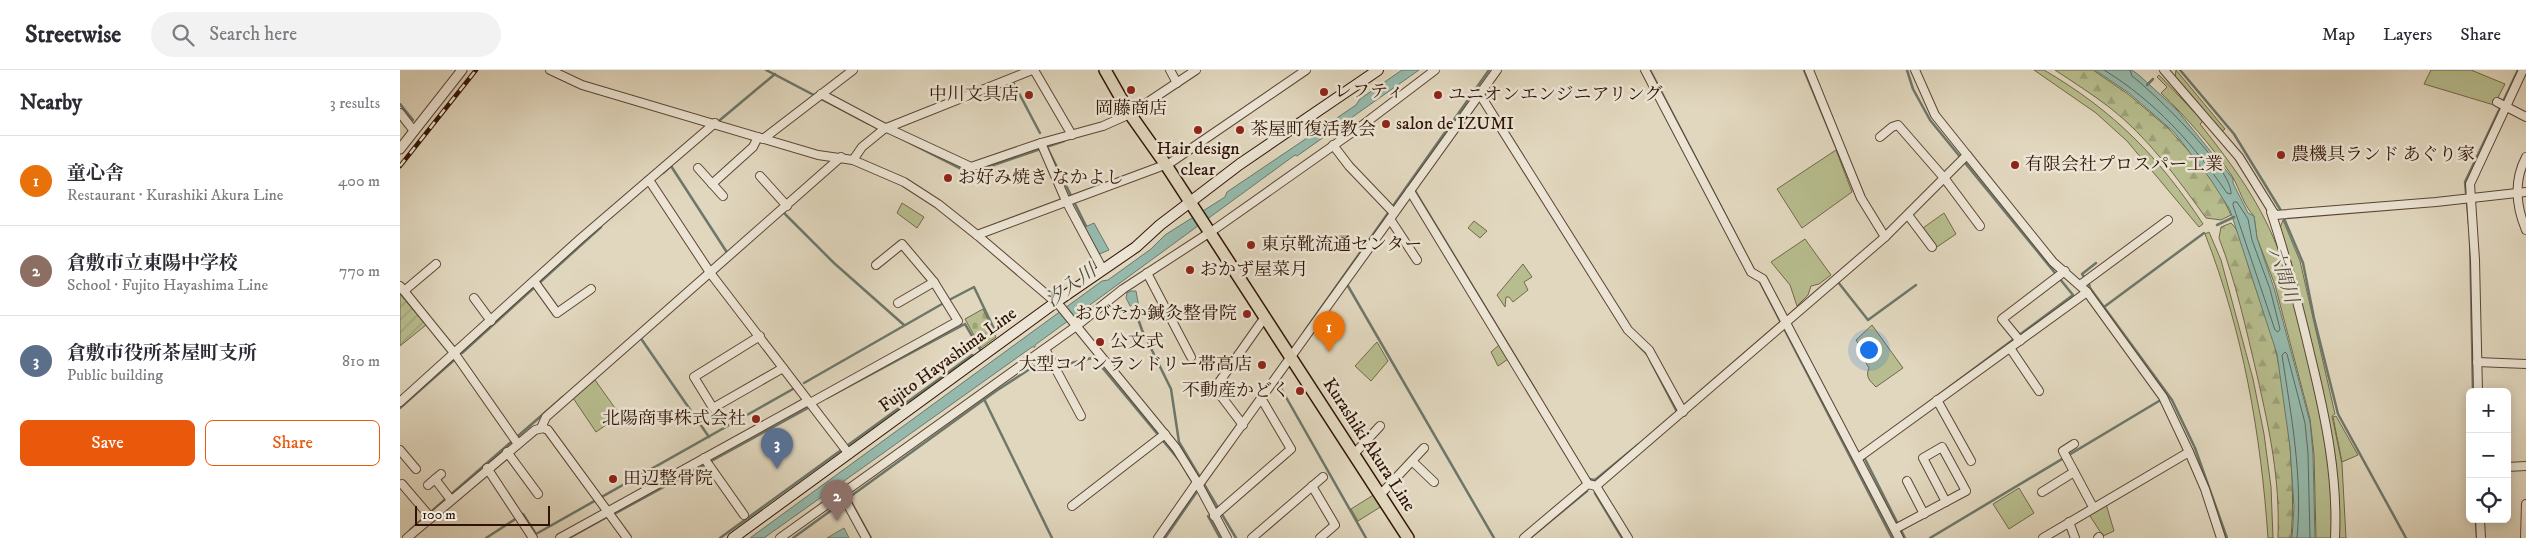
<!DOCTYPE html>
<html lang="en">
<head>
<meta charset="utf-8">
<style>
	:root { --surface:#fff; --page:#f2f2f3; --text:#2b2b33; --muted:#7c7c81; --line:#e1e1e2; --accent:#ea580c }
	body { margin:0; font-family:"IM FELL DW Pica","Noto Serif JP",serif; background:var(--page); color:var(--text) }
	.controls { position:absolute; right:15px; bottom:15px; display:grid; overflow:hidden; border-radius:8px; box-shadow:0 2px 12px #0003 }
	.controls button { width:45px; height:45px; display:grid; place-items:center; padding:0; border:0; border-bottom:1px solid var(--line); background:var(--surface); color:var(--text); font:25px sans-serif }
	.scale { position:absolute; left:15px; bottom:12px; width:135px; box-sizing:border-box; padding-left:5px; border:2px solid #301305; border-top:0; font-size:14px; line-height:18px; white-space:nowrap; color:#301305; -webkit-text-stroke:4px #ece5d5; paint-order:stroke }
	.you { position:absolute; left:1468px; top:279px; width:18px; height:18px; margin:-12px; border:4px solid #fff; border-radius:50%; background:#1a73e8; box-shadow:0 0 0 8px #1a73e833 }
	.badge { display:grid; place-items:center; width:32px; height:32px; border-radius:50%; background:var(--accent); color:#fff; font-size:16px; font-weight:700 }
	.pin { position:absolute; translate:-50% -41px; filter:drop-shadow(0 1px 2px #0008) }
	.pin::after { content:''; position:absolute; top:26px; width:18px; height:15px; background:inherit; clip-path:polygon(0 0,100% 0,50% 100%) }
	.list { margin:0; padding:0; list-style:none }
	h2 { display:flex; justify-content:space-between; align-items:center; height:65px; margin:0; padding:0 20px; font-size:21px }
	h2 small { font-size:16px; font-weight:400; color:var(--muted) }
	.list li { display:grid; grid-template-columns:32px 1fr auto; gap:15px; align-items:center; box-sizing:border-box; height:90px; padding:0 20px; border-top:1px solid var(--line) }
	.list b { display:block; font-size:19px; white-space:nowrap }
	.list p { margin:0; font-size:16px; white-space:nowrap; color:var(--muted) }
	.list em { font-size:16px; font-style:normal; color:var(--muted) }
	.actions { display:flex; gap:10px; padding:15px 20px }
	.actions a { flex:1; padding:11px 0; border:1px solid var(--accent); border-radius:8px; text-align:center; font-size:18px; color:var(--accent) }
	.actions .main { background:var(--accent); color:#fff }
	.icon { flex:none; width:28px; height:28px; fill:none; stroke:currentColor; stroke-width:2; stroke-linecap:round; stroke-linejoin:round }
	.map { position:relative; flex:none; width:2126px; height:468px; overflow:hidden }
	header { display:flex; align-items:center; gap:30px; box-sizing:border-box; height:70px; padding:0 25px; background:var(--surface); border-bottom:1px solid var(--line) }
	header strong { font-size:24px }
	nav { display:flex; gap:28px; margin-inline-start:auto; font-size:18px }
	.search { width:350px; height:45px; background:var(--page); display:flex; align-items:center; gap:12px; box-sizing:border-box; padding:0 18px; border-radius:28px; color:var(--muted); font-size:19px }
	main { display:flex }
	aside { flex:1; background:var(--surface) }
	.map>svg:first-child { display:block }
	.green { fill:#b7bd8e; stroke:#74684a }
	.forest { fill:url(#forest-firs); stroke:#74684a }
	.cemetery { fill:url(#cemetery-stones); stroke:#74684a }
	.garden { fill:url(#garden-furrows); stroke:#74684a }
	.water { fill:#95baad; stroke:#6d776a }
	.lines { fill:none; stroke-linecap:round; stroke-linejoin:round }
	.shore { stroke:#626659; stroke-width:1 }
	.stream { stroke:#6d776a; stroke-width:2.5 }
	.minor-casing { stroke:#5c4433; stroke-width:10 }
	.tertiary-casing { stroke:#5c4433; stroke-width:11 }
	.secondary-casing { stroke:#301305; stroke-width:12 }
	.primary-casing { stroke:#301305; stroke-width:14 }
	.minor { stroke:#ece5d5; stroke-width:8 }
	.tertiary { stroke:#ece5d5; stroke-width:9 }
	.secondary { stroke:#ece5d5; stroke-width:10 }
	.primary { stroke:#e1d7be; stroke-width:11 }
	.rail-casing { stroke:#301305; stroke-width:4.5 }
	.rail { stroke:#ece5d5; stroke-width:2.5; stroke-dasharray:8; stroke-linecap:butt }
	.poi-dot { fill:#8f2418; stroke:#ece5d5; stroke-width:2 }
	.labels { text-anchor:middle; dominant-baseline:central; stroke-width:5; stroke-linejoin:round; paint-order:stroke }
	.poi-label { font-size:18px; fill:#301305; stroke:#ece5d5; text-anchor:start }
	.street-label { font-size:18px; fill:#301305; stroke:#ece5d5 }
	.water-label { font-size:19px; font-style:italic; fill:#534d40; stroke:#ece5d5 }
</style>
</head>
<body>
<header>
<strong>Streetwise</strong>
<div class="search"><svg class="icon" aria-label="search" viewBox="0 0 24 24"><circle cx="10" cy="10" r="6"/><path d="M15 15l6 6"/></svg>Search here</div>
<nav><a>Map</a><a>Layers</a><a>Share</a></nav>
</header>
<main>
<aside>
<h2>Nearby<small>3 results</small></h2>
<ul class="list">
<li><span class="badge" style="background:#e8710a">1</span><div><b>童心舎</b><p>Restaurant · Kurashiki Akura Line</p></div><em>400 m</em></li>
<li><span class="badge" style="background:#8d6e63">2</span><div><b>倉敷市立東陽中学校</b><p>School · Fujito Hayashima Line</p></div><em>770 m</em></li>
<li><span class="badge" style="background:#5c6f8a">3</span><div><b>倉敷市役所茶屋町支所</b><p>Public building</p></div><em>810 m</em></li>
</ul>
<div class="actions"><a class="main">Save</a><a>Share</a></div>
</aside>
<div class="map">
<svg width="2126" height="468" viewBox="0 0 2126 468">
	<defs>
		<pattern id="forest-firs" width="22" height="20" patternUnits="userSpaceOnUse" patternTransform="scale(1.25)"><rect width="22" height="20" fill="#b7bd8e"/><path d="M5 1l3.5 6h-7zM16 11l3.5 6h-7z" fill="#9ea279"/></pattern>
		<pattern id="cemetery-stones" width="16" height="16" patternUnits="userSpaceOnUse" patternTransform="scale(1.25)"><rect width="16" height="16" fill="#b7bd8e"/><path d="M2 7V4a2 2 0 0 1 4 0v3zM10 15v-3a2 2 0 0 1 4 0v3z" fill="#9ea279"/></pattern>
		<pattern id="garden-furrows" width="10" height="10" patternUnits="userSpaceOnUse" patternTransform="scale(1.25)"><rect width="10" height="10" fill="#b7bd8e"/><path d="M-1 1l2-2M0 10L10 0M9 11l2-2" fill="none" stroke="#9ea279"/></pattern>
	</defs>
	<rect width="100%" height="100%" fill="#e1d7be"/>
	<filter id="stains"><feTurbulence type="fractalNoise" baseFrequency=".004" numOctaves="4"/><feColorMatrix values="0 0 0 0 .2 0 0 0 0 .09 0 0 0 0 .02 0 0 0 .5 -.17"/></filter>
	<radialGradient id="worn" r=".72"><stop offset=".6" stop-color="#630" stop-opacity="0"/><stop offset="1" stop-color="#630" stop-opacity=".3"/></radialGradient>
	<g class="green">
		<path d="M 1634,0 L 1644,0 C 1714,41 1759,87 1803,154 L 1799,157 L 1727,71 L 1696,43 Z"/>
		<path d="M 1776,0 L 1825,59 L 1821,62 L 1775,8 Z"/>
		<path d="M 2031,0 L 2071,0 L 2105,14 L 2094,35 L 2024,14 Z"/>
		<path d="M 1759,5 L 1803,51 L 1800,54 C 1834,97 1862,134 1881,187 L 1884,186 L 1919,332 L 1931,411 L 1933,468 L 1916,468 L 1914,385 L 1910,349 L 1875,215 L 1857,168 L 1854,146 C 1843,135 1840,119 1832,106 C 1812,76 1787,48 1761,23 L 1767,17 L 1757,7 Z"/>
		<path d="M 1436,80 L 1452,122 L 1402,158 L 1377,119 Z"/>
		<path d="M 502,133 L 524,147 L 517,158 L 497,143 Z"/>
		<path d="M 1544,143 L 1556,164 L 1537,177 L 1523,158 Z"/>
		<path d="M 1883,150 L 1900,191 L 1935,344 L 1932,346 L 1942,394 L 1946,468 L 1938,468 L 1932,370 L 1922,317 L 1891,192 L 1880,158 Z"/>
		<path d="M 1074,151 L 1087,161 L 1080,168 L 1068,158 Z"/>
		<path d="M 1809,162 L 1821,190 L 1853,309 L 1864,364 L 1871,417 L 1873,468 L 1868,468 C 1861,365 1843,261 1805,164 Z"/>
		<path d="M 1405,169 L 1431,205 L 1419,214 L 1411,216 L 1408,225 L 1397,236 L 1390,215 L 1371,192 Z"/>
		<path d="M 1123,194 L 1132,207 L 1124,212 L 1128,220 L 1113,232 L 1109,227 L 1106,227 L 1105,237 L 1097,225 Z"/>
		<path d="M 1472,255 L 1503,298 L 1476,317 C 1470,311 1465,307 1469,298 L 1458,278 L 1460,276 L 1456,270 Z"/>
		<path d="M 977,272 L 988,291 L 971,311 L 955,296 Z"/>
		<path d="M 1099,275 L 1108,289 L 1098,296 L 1091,282 Z"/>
		<path d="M 195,310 L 220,345 L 196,362 L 173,328 Z"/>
		<path d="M 1936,346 L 1958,385 L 1942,392 L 1933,347 Z"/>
		<path d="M 1619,418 L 1634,443 L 1609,459 L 1593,434 Z"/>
		<path d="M 975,424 L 982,436 L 958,451 L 951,439 Z"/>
		<path d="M 1706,434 L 1714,461 L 1703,466 L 1688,443 Z"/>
	</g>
	<g class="forest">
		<path d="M 1655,0 L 1693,0 L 1728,24 L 1768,58 L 1794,87 L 1820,122 L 1831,145 L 1821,150 L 1806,148 C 1777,108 1748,67 1709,37 C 1692,24 1673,12 1655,0 Z"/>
		<path d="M 1831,153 C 1842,162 1845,185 1849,198 C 1858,227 1871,256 1877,286 C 1888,342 1896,411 1891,468 L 1878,468 C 1880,408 1870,363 1857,305 C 1846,259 1836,212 1819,168 L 1821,157 Z"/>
	</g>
	<path class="cemetery" d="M 583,239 L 596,267 L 581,278 L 565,249 Z"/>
	<path class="garden" d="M 0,224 L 26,255 L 0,276 Z"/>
	<g class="water">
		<path d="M 1002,0 L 1019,0 L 897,86 L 895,85 L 635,275 L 635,277 L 632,277 L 364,468 L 350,468 L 702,211 L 708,210 L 751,179 L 765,165 L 825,127 L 827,122 L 956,35 L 960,29 Z"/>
		<path d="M 1695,0 L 1732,0 L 1740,6 L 1777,40 L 1833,109 L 1833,113 L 1848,143 L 1854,146 L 1857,168 L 1874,218 L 1910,352 L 1913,383 L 1915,468 L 1892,468 L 1894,437 L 1890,377 L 1877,284 L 1830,140 L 1811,110 L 1774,62 L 1729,23 Z"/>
		<path d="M 694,153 L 709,180 L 697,185 L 683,158 Z"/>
		<path d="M 731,221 L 736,221 L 741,248 L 737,249 L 726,228 L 727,223 Z"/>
		<path d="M 444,458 L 449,468 L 427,468 Z"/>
	</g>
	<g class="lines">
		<g class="shore">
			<path d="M 1704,0 C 1755,31 1794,75 1827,123 L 1831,124 C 1833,99 1753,22 1732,6 L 1730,0"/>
			<path d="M 1834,132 L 1837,132 L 1848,149 L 1852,170 L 1870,219 L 1880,259 L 1878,262 L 1875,260 L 1833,135 Z"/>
			<path d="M 1897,468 C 1903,407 1891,345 1882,285 L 1885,282 L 1887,284 L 1905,353 L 1908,383 L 1910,468"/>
		</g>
		<g class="stream">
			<path d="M 366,0 L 469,54"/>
			<path d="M 1250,0 L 1355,202"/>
			<path d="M 1404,0 L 1449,108"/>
			<path d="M 1780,0 L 1834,64 L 1880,139 L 1903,193 L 1914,248 L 1938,344 L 2006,468"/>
			<path d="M 613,12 L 640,63"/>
			<path d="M 1747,15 L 1753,9"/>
			<path d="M 0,34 L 13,50"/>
			<path d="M 320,50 L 375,4"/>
			<path d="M 486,61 L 567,102 L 591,96 L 664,71"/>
			<path d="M 647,77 L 686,156"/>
			<path d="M 263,103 L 271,96 L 328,184"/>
			<path d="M 1015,121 L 1136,321"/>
			<path d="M 383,142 L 434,193 L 504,255"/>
			<path d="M 2069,154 L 2065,112 L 2118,0"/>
			<path d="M 1817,155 L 1834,147"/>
			<path d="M 2070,164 L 2073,322"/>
			<path d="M 1685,208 L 1682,204 L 1696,193"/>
			<path d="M 1359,210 L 1492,468"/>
			<path d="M 1438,212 L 1468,250 L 1516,215"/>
			<path d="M 1689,214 L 1690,218 L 1772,330 L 1795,378 L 1827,468"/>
			<path d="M 948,216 L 1094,468"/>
			<path d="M 551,229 L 574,217 L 596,263"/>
			<path d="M 1704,237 L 1804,163"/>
			<path d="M 737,246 L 742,260 L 771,319 L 779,372 L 836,468"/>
			<path d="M 904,262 L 1089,0"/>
			<path d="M 242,270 L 309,367"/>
			<path d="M 1236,273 L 1248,285"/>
			<path d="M 62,283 L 201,157"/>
			<path d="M 1250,290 L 1277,342"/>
			<path d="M 404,313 L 542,234"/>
			<path d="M 878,313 L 966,468"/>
			<path d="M 427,328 L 565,254 L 581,281"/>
			<path d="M 584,329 L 652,468"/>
			<path d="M 0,338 L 53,291"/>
			<path d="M 1462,382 L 1673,225 L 1530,50 L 1513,19 L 1507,0"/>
			<path d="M 1464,387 L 1505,468"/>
			<path d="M 787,403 L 793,412"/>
			<path d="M 1189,409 L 1195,410 L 1239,374"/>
			<path d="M 1195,423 L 1222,468"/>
			<path d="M 449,428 L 471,468"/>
			<path d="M 216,443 L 408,338"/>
			<path d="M 808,446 L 820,468"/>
			<path d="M 2076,451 L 2077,468"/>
			<path d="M 10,460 L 164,326"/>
			<path d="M 86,468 L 123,444 L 136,464 L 393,319"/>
			<path d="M 169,468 L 207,447"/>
			<path d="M 320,468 L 572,285 L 573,286"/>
			<path d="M 393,468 L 596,321 L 642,291 L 671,293 L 692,288 L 696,290 L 779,390"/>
			<path d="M 765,468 L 796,423"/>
			<path d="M 1130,468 L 1187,421"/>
			<path d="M 1530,468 L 1759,331"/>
		</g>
		<defs>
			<g id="minor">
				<path d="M 150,0 L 182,15 L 418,85 L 453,90 L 504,112 L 538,134 L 577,165 L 660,236 L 776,378 L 797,412 L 827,468"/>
				<path d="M 634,0 L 672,65"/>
				<path d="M 770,0 L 777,13"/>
				<path d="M 1245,0 L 1351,202 L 1363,209 L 1499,468"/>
				<path d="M 1409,0 L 1461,128 L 1485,167"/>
				<path d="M 1515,0 L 1535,45 L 1567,85"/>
				<path d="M 1764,0 L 1839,87 L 1875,145 L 2036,132 L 2126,122"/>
				<path d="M 1079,23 L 1228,260 L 1249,280 L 1283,342"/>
				<path d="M 421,24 L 485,58"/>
				<path d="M 2097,32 L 2126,47"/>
				<path d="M 0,43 L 14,61"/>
				<path d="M 487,58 L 571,97 L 641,73 L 703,56 L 730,44 L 796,0"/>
				<path d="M 1480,67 L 1492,57 L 1498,55 L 1545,109 L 1580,156"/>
				<path d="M 363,69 L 453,0"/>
				<path d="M 641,73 L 666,131 L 703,200"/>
				<path d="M 933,75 L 949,96 L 994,143"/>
				<path d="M 2126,87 C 2114,110 2116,136 2126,160"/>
				<path d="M 453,90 L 462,77 L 484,59 L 632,0"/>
				<path d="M 298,98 L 323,126"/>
				<path d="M 360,106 L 387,136"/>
				<path d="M 249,110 L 311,204 L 449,384"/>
				<path d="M 312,114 L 353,77 L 358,67"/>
				<path d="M 1010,121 L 1188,414 L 1196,416 L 1228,468"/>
				<path d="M 1871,142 C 1888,192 1900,241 1912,292 C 1926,350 1938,408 1935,468"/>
				<path d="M 1508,145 L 1532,177"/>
				<path d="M 990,149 L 1017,190"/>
				<path d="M 577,165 L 770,93 L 906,0"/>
				<path d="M 747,203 L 791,287"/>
				<path d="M 134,211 L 157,243 L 191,219"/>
				<path d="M 1680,215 L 1768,150"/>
				<path d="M 0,216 L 55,284 L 118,374"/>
				<path d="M 4,221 L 36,194"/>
				<path d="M 74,228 L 91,251"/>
				<path d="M 498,233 L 534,212"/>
				<path d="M 360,266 L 294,307 L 313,338 L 383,298"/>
				<path d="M 1620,271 L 1602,249 L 1665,201"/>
				<path d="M 1610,278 L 1639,321"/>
				<path d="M 645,279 L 681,346"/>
				<path d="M 2077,292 L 2126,294"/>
				<path d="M 2078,322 L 2075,190 L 2070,114 L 2123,0"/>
				<path d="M 1537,330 L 1571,391"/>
				<path d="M 0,332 L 180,169 L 315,53"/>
				<path d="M 410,333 L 558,251 L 534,212 L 502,174 L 476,195"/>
				<path d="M 843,355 L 815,318 L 865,247"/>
				<path d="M 141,358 L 146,347 L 441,87"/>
				<path d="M 1674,374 L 1663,381 L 1693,437"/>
				<path d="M 0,380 L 16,399"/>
				<path d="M 107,382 L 138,424"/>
				<path d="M 1789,382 L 1805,419 L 1821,468"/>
				<path d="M 954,384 L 980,356"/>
				<path d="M 304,388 L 344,445"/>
				<path d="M 1458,388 L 1687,222"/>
				<path d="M 1012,391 L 1034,412"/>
				<path d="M 2107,397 L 2126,396"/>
				<path d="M 87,398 L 133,468"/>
				<path d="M 35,409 L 51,430"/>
				<path d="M 1507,411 L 1524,444"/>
				<path d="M 2,414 L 31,448"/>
				<path d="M 28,415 L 41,404"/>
				<path d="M 798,416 L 1097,0"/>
				<path d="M 912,416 L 935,455 L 920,468"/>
				<path d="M 1196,416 L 1485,167 L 1567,85 L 1653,192 L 1687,222 L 1763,327 L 1789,382 L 1643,468"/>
				<path d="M 1642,422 L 1674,402"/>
				<path d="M 442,424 L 466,468"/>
				<path d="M 980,425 L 1024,378"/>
				<path d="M 672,436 L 765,364"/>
				<path d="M 814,446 L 891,379 L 861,328"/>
				<path d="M 2080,449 L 2081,468"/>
				<path d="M 1669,452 L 1675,468"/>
				<path d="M 1495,459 L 1566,421 L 1542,377 L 1523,388 L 1546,432"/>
				<path d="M 7,468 L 135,360 L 143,358 L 148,360 L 227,468"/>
				<path d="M 160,468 L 408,331"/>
				<path d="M 380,468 L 675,257 L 723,219 L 815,159 L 964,54 L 1035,0"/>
				<path d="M 758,468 L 797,412"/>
				<path d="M 852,468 L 923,407"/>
				<path d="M 1124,468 L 1188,414"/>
				<path d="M 1698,468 L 1699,467"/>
				<path d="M 2125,468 L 2126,434"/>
			</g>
			<path id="tertiary" d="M 0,79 L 62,0"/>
			<path id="secondary" d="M 333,468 L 656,232 L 736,177 L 760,155 L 840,94 L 978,0"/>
			<path id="primary" d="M 705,0 L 730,44 L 766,95 L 1008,468"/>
		</defs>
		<use href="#minor" class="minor-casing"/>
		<use href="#tertiary" class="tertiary-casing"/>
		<use href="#secondary" class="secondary-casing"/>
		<use href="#primary" class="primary-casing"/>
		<use href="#minor" class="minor"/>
		<use href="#tertiary" class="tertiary"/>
		<use href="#secondary" class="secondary"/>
		<use href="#primary" class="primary"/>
		<defs>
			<path id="rail" d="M 0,96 L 76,0"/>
		</defs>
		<use href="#rail" class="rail-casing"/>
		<use href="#rail" class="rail"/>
	</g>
	<g class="poi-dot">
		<circle cx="731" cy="20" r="5"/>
		<circle cx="924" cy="22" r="5"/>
		<circle cx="629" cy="25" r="5"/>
		<circle cx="1038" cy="25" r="5"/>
		<circle cx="986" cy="54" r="5"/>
		<circle cx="798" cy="60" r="5"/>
		<circle cx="840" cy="60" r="5"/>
		<circle cx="1881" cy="85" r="5"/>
		<circle cx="1615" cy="95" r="5"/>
		<circle cx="548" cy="108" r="5"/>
		<circle cx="851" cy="175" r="5"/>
		<circle cx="790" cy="200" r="5"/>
		<circle cx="847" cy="244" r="5"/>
		<circle cx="700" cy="272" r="5"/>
		<circle cx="862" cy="295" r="5"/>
		<circle cx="900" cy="321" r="5"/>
		<circle cx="356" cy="349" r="5"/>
		<circle cx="213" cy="409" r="5"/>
	</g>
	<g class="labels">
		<g class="poi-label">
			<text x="934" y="22">レフティ</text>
			<text x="619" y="25" text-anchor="end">中川文具店</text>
			<text x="1048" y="25">ユニオンエンジニアリング</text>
			<text x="731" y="39" text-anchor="middle">岡藤商店</text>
			<text x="996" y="54">salon de IZUMI</text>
			<text x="850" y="60">茶屋町復活教会</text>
			<text x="798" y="79" text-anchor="middle">Hair design<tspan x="798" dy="21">clear</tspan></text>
			<text x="1891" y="85">農機具ランド あぐり家</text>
			<text x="1625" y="95">有限会社プロスパー工業</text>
			<text x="558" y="108">お好み焼き なかよし</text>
			<text x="861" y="175">東京靴流通センター</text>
			<text x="800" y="200">おかず屋菜月</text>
			<text x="837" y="244" text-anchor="end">おびたか鍼灸整骨院</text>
			<text x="710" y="272">公文式</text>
			<text x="852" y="295" text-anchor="end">大型コインランドリー帯高店</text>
			<text x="890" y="321" text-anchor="end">不動産かどく</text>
			<text x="346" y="349" text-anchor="end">北陽商事株式会社</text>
			<text x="223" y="409">田辺整骨院</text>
		</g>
		<g class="street-label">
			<text transform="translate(548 290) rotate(-36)">Fujito Hayashima Line</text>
			<text transform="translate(969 375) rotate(57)">Kurashiki Akura Line</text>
		</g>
		<g class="water-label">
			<text transform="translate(1883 205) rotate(72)">六間川</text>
			<text transform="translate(671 216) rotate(-36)">汐入川</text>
		</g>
	</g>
	<rect width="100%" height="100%" filter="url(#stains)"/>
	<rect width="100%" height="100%" fill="url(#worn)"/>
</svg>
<div class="controls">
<button>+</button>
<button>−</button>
<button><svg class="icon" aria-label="locate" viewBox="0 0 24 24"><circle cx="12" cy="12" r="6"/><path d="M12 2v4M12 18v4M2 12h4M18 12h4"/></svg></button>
</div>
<div class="scale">100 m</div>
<div class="you"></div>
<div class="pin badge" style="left:929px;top:282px;background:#e8710a">1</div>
<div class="pin badge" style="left:437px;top:451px;background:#8d6e63">2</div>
<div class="pin badge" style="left:377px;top:399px;background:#5c6f8a">3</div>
</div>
</main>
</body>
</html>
